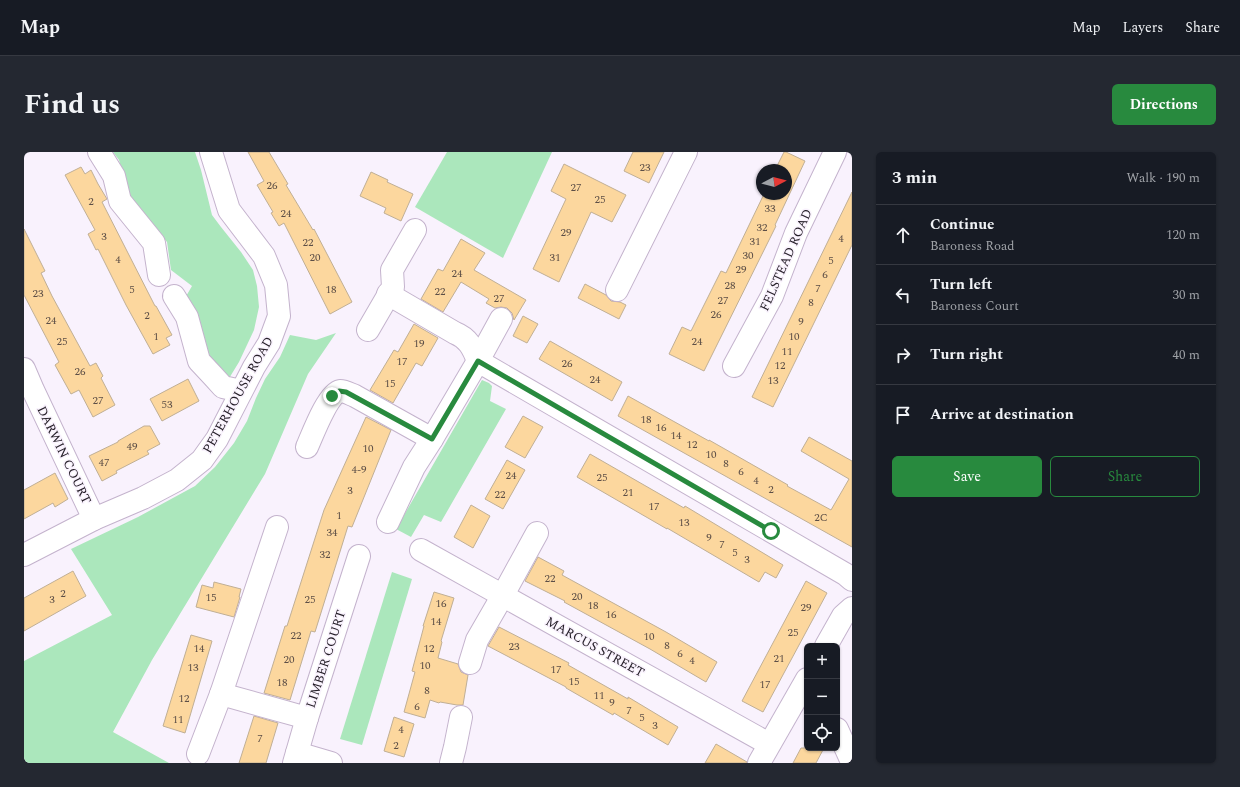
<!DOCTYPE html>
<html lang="en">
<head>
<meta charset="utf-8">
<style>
	:root { --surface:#171b24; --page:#242831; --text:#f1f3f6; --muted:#9ea1a6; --line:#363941; --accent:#288a3e }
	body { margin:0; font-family:Spectral,serif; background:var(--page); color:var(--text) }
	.controls { position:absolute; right:12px; bottom:12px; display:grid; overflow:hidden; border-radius:6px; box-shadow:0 1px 3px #0004 }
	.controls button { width:36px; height:36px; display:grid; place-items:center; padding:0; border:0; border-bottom:1px solid var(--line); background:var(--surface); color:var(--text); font:20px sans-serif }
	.compass { position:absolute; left:732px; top:12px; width:36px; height:36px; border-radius:50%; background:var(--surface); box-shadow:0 1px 3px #0004; rotate:83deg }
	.stop { position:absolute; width:12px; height:12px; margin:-9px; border:3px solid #288a3e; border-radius:50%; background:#fff }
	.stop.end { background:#288a3e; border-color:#fff; box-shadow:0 1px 4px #0008 }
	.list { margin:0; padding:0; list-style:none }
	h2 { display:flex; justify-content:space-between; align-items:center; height:52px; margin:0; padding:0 16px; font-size:17px }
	h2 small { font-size:13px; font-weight:400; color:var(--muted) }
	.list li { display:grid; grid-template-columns:26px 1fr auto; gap:12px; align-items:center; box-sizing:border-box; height:60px; padding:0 16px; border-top:1px solid var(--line) }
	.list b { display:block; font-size:15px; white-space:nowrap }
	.list p { margin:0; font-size:13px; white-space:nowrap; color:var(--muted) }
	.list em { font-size:13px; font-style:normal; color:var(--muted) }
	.actions { display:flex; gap:8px; padding:12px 16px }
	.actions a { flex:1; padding:9px 0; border:1px solid var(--accent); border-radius:6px; text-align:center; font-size:14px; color:var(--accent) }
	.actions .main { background:var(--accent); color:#fff }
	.icon { flex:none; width:22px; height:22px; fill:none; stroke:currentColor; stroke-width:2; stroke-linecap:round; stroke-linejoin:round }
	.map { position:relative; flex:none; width:828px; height:611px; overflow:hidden; border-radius:6px }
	header { display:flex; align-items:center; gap:24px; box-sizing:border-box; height:56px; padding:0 20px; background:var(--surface); border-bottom:1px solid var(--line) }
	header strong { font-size:19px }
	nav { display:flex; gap:22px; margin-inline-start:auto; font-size:14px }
	.intro { display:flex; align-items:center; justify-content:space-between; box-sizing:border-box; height:96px; padding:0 24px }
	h1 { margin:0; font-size:28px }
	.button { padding:10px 18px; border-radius:6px; background:var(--accent); color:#fff; font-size:14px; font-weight:700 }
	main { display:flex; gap:24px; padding:0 24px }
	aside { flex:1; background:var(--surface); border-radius:6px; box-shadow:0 1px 3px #0004 }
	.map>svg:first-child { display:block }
	.green { fill:#abe7bc }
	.building { fill:#fcd79e; stroke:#c0af95 }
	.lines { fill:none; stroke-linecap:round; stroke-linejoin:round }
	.minor-casing { stroke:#c4b3cd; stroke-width:24 }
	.minor { stroke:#fff; stroke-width:22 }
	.route { stroke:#288a3e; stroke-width:5 }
	.labels { text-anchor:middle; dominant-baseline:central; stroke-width:3; stroke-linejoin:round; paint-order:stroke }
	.number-label { font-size:11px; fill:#5c4e46 }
	.street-label { font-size:13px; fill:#262029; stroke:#f9f2fd }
</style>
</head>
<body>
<header>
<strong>Map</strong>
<nav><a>Map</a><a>Layers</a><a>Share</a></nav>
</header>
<div class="intro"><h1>Find us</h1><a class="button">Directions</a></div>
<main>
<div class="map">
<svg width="828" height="611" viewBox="0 0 828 611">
	<rect width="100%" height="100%" fill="#f9f2fd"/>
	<g class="green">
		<path d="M 89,0 L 171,0 L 177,18 L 188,63 L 197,75 L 217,100 L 229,118 L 233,134 L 235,155 L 230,178 L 215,210 L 204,228 L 182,203 L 173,161 L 161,146 L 168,134 L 147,118 L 143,90 L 123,68 L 105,43 L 95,8 Z"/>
		<path d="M 423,0 L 528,0 L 479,106 L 391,55 Z"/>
		<path d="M 312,181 L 284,222 L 241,322 L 128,508 L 89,580 L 145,611 L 0,611 L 0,509 L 88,463 L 47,397 L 114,365 L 171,334 L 191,315 L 210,291 L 223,269 L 232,246 L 241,227 L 256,205 L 266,183 L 292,188 Z"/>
		<path d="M 458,228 L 465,231 L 468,234 L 466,249 L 482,257 L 417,370 L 400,363 L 387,385 L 372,377 Z"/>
		<path d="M 368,420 L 388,427 L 338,593 L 316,587 Z"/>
	</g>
	<g class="building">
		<path d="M 224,0 L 245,0 L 264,32 L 262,33 L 289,78 L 290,77 L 328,150 L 306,162 L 260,71 L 255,74 L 247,61 L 249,60 L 233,33 L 240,29 Z"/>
		<path d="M 609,0 L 640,0 L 625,31 L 600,19 Z"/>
		<path d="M 760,0 L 762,0 L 781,9 L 751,73 L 752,74 L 680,219 L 645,202 L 658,175 L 667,179 L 697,119 L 702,121 L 740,42 L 762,42 L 762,18 L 751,18 Z"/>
		<path d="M 540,12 L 602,43 L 588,70 L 567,60 L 535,130 L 509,117 L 542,47 L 527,39 Z"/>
		<path d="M 57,15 L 61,22 L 67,18 L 74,32 L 83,47 L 78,50 L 131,154 L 132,154 L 148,183 L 142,186 L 146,193 L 129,202 L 102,153 L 74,97 L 72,98 L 64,82 L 71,78 L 41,23 Z"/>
		<path d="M 347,20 L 364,28 L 363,30 L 389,42 L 377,69 L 360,61 L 362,56 L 336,44 Z"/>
		<path d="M 828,40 L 828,93 L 749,255 L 728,245 Z"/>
		<path d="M 0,77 L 21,119 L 17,121 L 28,144 L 66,214 L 72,211 L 79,224 L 77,226 L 91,253 L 69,265 L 55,238 L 47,242 L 31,213 L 35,210 L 0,143 Z"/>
		<path d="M 437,87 L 461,101 L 450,118 L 502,148 L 490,168 L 488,161 L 483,156 L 477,155 L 471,156 L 462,151 L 465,147 L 437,130 L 419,160 L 397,147 L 414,117 L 419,119 Z"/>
		<path d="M 561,132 L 582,143 L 587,149 L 596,150 L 602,153 L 595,167 L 554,146 Z"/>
		<path d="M 499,164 L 514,172 L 503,191 L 489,184 Z"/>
		<path d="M 390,172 L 414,186 L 398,214 L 392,211 L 369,251 L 346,238 L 370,198 L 374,200 Z"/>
		<path d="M 526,189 L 598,230 L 588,249 L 515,207 Z"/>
		<path d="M 164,227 L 175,249 L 138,269 L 126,247 Z"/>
		<path d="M 604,244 L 685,289 L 685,288 L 764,333 L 763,334 L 807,358 L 825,327 L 777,299 L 785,285 L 828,309 L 828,395 L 594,264 Z"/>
		<path d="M 499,264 L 519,275 L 501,306 L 481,295 Z"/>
		<path d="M 342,265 L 367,278 L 328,375 L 324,374 L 291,480 L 287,479 L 266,548 L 240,541 L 261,474 L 263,474 L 300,358 Z"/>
		<path d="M 120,274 L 126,274 L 136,292 L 123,299 L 125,302 L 92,319 L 93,321 L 78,329 L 65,304 L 94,290 L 94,289 Z"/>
		<path d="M 566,302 L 660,356 L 661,354 L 759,413 L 752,426 L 741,420 L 735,430 L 643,376 L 643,377 L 553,325 Z"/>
		<path d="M 483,308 L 501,318 L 479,357 L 461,347 Z"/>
		<path d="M 31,321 L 44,347 L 31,355 L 29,351 L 0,367 L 0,338 Z"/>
		<path d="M 447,353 L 466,364 L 449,396 L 430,385 Z"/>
		<path d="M 514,405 L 540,419 L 538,423 L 642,480 L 693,510 L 682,530 L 626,497 L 540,450 L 541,449 L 501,429 Z"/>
		<path d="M 49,419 L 62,444 L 0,479 L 0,446 Z"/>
		<path d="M 782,429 L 803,441 L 739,560 L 718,549 Z"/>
		<path d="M 190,430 L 217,437 L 215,445 L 216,445 L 210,465 L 172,455 L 178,433 L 189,436 Z"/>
		<path d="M 410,440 L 430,446 L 417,489 L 418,490 L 414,506 L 434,512 L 437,520 L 444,523 L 439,553 L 433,553 L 416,550 L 415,551 L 406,548 L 401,566 L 380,560 L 391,520 L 388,519 L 400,474 L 399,474 Z"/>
		<path d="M 475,475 L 545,511 L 544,513 L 604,547 L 604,545 L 654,575 L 644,593 L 590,561 L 589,563 L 542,536 L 542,535 L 464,494 Z"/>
		<path d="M 167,483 L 188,489 L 161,581 L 139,574 Z"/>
		<path d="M 230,564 L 254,571 L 242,611 L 215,611 Z"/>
		<path d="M 370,565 L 390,572 L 380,605 L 360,599 Z"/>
		<path d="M 692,592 L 723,610 L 723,611 L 681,611 Z"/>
		<path d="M 777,596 L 800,596 L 792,611 L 769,611 Z"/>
	</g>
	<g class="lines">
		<defs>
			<g id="minor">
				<path d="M 75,0 L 90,24 L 96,49 L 130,91 L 135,123"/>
				<path d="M 593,138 L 662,0"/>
				<path d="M 364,142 L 431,181 C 444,186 449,196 454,209 L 821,422 L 828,428"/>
				<path d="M 150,144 L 163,165 L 175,209 L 189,224 L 199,235 L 217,239"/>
				<path d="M 344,178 L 369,135 L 368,118 L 391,78"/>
				<path d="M 710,214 L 748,144 L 772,81 L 811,0"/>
				<path d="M 0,217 L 9,238 L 70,367"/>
				<path d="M 283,295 C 288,284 304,241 316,239 C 321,239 326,242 331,244 L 408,287"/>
				<path d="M 364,370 L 390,315 L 408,287 L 454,209 L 477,167"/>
				<path d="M 397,398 L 745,592"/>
				<path d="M 0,403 L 70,367 L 119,346 L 153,328 L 178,308 L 193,287 L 230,215 L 245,191 L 255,164 L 252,133 L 240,104 L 205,58 L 187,0"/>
				<path d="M 802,494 L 819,464 L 828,456"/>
				<path d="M 446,511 L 453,488 L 479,443 L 513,381"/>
				<path d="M 197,542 L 283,566"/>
				<path d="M 813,577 L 828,610"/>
				<path d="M 273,601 L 307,611"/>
				<path d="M 174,602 L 197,542 L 253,375"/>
				<path d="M 270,611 L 283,566 L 335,404"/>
				<path d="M 427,611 L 431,595 L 437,565"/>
				<path d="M 735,611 L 783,527"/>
			</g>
		</defs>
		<use href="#minor" class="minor-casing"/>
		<use href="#minor" class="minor"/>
	</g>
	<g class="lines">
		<path class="route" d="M 308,244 L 315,239 L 322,240 L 408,287 L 454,209 L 747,379"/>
	</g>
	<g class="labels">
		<g class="number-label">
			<text x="621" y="15">23</text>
			<text x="248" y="33">26</text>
			<text x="552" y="35">27</text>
			<text x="576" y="47">25</text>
			<text x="67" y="49">2</text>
			<text x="746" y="56">33</text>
			<text x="262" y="61">24</text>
			<text x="738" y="75">32</text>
			<text x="542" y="80">29</text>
			<text x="80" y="84">3</text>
			<text x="817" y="86">4</text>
			<text x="731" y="89">31</text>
			<text x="284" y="90">22</text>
			<text x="724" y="103">30</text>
			<text x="291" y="105">20</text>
			<text x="531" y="105">31</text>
			<text x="94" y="107">4</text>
			<text x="807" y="108">5</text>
			<text x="717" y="117">29</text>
			<text x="433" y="121">24</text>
			<text x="801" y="122">6</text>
			<text x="706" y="133">28</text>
			<text x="794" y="136">7</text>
			<text x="108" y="137">5</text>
			<text x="307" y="137">18</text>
			<text x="416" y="139">22</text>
			<text x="14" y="141">23</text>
			<text x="475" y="146">27</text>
			<text x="699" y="148">27</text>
			<text x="787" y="150">8</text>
			<text x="692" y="162">26</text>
			<text x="123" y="163">2</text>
			<text x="27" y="168">24</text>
			<text x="777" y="169">9</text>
			<text x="132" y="184">1</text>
			<text x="770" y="184">10</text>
			<text x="38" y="189">25</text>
			<text x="673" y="189">24</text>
			<text x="395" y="191">19</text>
			<text x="763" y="199">11</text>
			<text x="378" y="209">17</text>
			<text x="543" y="211">26</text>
			<text x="756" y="213">12</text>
			<text x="56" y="219">26</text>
			<text x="571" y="227">24</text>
			<text x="749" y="228">13</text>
			<text x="366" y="231">15</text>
			<text x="74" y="248">27</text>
			<text x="143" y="252">53</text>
			<text x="622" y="267">18</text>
			<text x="637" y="275">16</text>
			<text x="652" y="283">14</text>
			<text x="668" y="292">12</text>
			<text x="108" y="294">49</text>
			<text x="344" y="296">10</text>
			<text x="687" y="302">10</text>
			<text x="80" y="310">47</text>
			<text x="702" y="311">8</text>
			<text x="335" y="317">4-9</text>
			<text x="717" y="319">6</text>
			<text x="487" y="323">24</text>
			<text x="578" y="325">25</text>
			<text x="732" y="328">4</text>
			<text x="747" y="337">2</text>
			<text x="326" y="338">3</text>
			<text x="604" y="340">21</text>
			<text x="476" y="342">22</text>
			<text x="630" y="354">17</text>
			<text x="315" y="363">1</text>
			<text x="797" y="365">2C</text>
			<text x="660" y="370">13</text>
			<text x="308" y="380">34</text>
			<text x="685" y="385">9</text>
			<text x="698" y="392">7</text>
			<text x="711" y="400">5</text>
			<text x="301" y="402">32</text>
			<text x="723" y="407">3</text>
			<text x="526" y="426">22</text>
			<text x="39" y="441">2</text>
			<text x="553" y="444">20</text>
			<text x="187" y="445">15</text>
			<text x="28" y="447">3</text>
			<text x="286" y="447">25</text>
			<text x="417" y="451">16</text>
			<text x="569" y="453">18</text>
			<text x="782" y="455">29</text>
			<text x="587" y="462">16</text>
			<text x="412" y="469">14</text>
			<text x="769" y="480">25</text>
			<text x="272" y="483">22</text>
			<text x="625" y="484">10</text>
			<text x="643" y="493">8</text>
			<text x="490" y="494">23</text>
			<text x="175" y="496">14</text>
			<text x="405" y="496">12</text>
			<text x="656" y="501">6</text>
			<text x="755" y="506">21</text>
			<text x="265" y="507">20</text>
			<text x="668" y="508">4</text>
			<text x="401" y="513">10</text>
			<text x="169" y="515">13</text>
			<text x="532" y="517">17</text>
			<text x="550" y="529">15</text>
			<text x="258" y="530">18</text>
			<text x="741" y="532">17</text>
			<text x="403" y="538">8</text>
			<text x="575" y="543">11</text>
			<text x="160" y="546">12</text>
			<text x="588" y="550">9</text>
			<text x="393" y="554">6</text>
			<text x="605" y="558">7</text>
			<text x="618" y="565">5</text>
			<text x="154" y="567">11</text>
			<text x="631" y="573">3</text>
			<text x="377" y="577">4</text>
			<text x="236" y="586">7</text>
			<text x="372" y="593">2</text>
		</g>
		<g class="street-label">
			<text transform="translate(762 108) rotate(-66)">FELSTEAD ROAD</text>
			<text transform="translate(214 243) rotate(-61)">PETERHOUSE ROAD</text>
			<text transform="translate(40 303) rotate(64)">DARWIN COURT</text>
			<text transform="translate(571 495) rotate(29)">MARCUS STREET</text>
			<text transform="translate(302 507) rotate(-72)">LIMBER COURT</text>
		</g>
	</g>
</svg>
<div class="controls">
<button>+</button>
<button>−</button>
<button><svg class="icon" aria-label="locate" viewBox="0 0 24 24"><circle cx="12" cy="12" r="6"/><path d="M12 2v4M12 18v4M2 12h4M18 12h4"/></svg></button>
</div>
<svg class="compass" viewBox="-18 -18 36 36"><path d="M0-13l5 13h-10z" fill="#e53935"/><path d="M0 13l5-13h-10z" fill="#9ea1a6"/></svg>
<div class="stop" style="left:747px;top:379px"></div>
<div class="stop end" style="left:308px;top:244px"></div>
</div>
<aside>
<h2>3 min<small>Walk · 190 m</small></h2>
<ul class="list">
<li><svg class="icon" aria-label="ahead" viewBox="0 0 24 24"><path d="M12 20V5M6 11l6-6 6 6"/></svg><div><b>Continue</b><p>Baroness Road</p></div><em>120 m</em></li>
<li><svg class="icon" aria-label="left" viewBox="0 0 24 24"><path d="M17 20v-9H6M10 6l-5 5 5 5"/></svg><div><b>Turn left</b><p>Baroness Court</p></div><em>30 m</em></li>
<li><svg class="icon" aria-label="right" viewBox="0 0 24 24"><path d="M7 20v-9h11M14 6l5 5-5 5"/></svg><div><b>Turn right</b></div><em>40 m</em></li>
<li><svg class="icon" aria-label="arrive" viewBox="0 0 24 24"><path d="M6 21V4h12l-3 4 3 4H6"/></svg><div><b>Arrive at destination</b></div></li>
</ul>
<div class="actions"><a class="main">Save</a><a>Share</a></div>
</aside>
</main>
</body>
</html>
